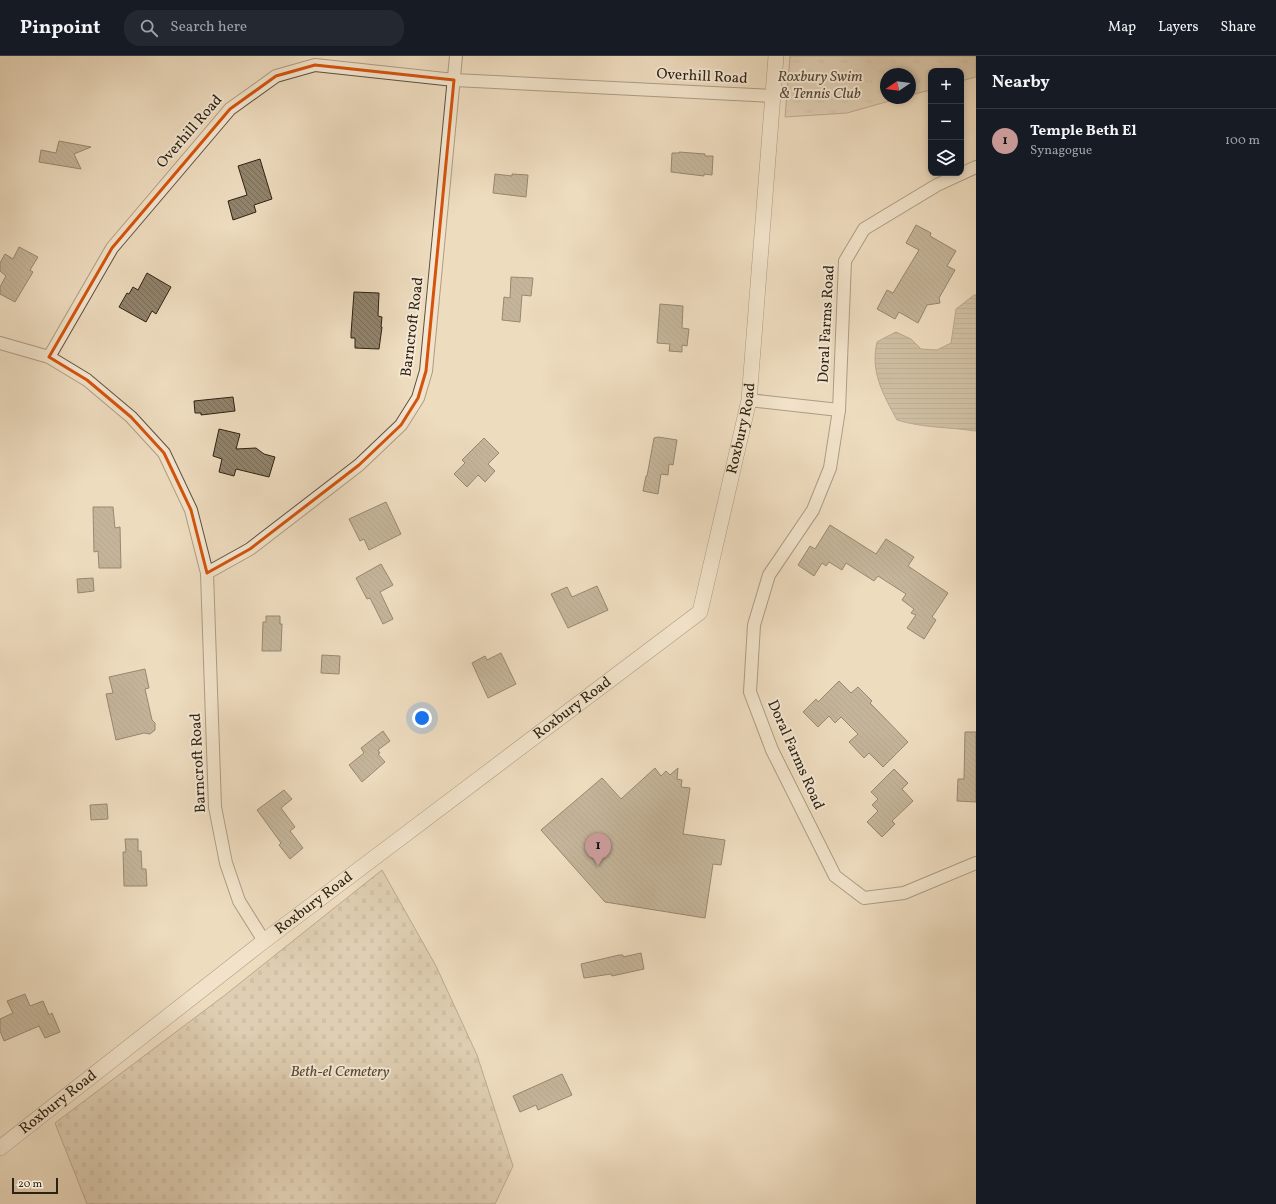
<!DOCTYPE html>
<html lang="en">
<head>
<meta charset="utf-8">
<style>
	:root { --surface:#171b24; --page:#242831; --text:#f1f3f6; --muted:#9ea1a6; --line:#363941; --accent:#c59692 }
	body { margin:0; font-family:Vollkorn,serif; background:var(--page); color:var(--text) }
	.controls { position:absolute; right:12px; top:12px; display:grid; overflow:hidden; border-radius:8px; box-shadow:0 2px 6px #0003 }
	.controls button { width:36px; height:36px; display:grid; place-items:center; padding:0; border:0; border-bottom:1px solid var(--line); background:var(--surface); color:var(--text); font:20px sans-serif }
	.compass { position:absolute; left:880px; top:12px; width:36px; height:36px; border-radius:50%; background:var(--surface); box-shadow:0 2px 6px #0003; rotate:257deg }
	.scale { position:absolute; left:12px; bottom:10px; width:46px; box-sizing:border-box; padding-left:4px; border:2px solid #2d2212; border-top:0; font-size:11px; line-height:14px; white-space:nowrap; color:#2d2212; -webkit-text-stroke:3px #f4e8d5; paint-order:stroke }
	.you { position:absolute; left:422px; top:662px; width:14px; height:14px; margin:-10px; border:3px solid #fff; border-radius:50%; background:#1a73e8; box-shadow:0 0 0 6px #1a73e833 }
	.badge { display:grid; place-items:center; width:26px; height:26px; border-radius:50%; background:var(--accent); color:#111; font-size:13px; font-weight:700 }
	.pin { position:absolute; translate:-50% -33px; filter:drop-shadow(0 1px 2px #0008) }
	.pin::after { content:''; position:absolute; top:21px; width:14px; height:12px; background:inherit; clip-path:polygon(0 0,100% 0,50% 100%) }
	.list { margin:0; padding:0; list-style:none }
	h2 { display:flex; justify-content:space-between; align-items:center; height:52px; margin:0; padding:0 16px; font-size:17px }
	h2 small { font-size:13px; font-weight:400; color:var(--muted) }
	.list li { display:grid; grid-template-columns:26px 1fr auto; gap:12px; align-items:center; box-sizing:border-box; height:64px; padding:0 16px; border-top:1px solid var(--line) }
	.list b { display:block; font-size:15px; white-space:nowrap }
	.list p { margin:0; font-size:13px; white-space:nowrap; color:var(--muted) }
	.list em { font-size:13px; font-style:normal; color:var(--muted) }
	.icon { flex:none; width:22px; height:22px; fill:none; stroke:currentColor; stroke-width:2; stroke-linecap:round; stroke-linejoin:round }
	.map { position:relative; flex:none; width:976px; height:1148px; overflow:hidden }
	header { display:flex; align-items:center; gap:24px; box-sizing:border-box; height:56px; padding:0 20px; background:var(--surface); border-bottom:1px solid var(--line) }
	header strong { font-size:19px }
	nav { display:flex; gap:22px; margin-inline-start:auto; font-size:14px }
	.search { width:280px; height:36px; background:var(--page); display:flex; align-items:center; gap:10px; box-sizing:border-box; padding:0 14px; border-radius:16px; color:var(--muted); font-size:15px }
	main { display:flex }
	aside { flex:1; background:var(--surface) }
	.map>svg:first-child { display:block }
	.cemetery { fill:url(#cemetery-stones); stroke:#7d6f5a }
	.park { fill:url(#park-tufts); stroke:#7d6f5a }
	.water { fill:url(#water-rules); stroke:#796c56 }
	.building { fill:url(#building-back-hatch); stroke:#2d2212 }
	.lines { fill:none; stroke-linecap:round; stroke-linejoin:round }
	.minor-casing { stroke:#5d503d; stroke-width:14 }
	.tertiary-casing { stroke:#5d503d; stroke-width:16 }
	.minor { stroke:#f4e8d5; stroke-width:12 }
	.tertiary { stroke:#f4e8d5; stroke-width:15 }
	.marked { fill:none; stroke:#d5540d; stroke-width:3; stroke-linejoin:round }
	.labels { text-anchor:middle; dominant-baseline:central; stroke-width:4; stroke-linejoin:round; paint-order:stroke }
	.street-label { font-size:15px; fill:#2d2212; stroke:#f4e8d5 }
	.park-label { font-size:15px; font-style:italic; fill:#554836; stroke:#f4e8d5 }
</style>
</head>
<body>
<header>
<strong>Pinpoint</strong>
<div class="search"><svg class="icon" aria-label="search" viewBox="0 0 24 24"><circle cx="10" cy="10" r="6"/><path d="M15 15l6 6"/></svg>Search here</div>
<nav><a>Map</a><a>Layers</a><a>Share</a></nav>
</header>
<main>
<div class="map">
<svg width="976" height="1148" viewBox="0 0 976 1148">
	<defs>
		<pattern id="cemetery-stones" width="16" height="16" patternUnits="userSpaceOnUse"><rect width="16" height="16" fill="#cdbca2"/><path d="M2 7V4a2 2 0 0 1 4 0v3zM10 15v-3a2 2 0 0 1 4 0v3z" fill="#b0a18a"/></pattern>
		<pattern id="park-tufts" width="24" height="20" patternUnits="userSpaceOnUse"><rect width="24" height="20" fill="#cdbca2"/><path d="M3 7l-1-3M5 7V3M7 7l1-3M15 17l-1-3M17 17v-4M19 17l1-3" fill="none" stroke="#b0a18a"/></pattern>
		<pattern id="water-rules" width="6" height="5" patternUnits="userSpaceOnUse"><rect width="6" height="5" fill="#ac9d84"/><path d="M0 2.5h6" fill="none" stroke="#8c806b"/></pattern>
		<pattern id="building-back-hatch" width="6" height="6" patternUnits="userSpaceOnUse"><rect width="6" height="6" fill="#91836c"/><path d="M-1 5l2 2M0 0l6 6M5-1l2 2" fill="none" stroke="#776b57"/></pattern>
	</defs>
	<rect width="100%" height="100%" fill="#eedcbf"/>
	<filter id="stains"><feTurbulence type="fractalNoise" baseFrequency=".005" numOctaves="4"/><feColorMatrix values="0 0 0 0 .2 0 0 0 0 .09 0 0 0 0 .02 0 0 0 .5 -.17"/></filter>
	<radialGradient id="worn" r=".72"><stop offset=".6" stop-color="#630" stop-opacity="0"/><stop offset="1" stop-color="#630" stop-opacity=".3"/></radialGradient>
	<path class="cemetery" d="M 382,814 L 436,910 L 477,999 L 513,1110 L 495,1148 L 87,1148 L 55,1067 L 225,939 Z"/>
	<path class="park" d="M 790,0 L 976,0 L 976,21 L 961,25 L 961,15 L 931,15 L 931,34 L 910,39 L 910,18 L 886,18 L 886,42 L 900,42 L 847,57 L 785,61 Z"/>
	<path class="water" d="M 974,239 L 976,239 L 976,375 C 949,371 923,372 897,364 C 883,338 870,316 877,286 L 886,281 L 896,276 L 911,283 L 921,293 L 937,294 L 951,287 L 956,253 Z"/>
	<g class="building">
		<path d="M 59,85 L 91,91 L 74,98 L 81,113 L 39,106 L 41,94 L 56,97 Z"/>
		<path d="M 679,96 L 705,98 L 705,100 L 713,100 L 712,119 L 704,118 L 704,120 L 671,116 L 672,97 L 679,97 Z"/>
		<path d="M 260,103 L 272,143 L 254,149 L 256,156 L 233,164 L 228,145 L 247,139 L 238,110 Z"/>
		<path d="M 495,118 L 512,120 L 512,118 L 528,119 L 526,141 L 493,137 Z"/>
		<path d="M 916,169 L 931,177 L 930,180 L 956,195 L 947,210 L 955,214 L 939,242 L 940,247 L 927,249 L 918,267 L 899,256 L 895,263 L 877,253 L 887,234 L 893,237 L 919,194 L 906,187 Z"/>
		<path d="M 19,191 L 38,201 L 30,214 L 33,216 L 15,246 L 0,238 L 0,231 L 6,220 L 0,215 L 0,207 L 5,198 L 13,203 Z"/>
		<path d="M 147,217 L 171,231 L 156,258 L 152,255 L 146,266 L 119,251 L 127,237 L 129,238 L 133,231 L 138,234 Z"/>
		<path d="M 511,221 L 533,222 L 531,240 L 522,239 L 520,266 L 502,264 L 504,241 L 510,242 Z"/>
		<path d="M 354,236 L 379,237 L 378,260 L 382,261 L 381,271 L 382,271 L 379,293 L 355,292 L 355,282 L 351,282 L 351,278 Z"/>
		<path d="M 660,248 L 683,250 L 682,272 L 689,273 L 687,290 L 682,289 L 682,296 L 669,295 L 670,288 L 657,287 Z"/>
		<path d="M 233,341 L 235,355 L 201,359 L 201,357 L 195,357 L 194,345 Z"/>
		<path d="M 219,373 L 240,378 L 236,393 L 256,392 L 264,398 L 275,401 L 269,421 L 236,413 L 234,420 L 219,416 L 222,403 L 213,400 Z"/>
		<path d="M 658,381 L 677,384 L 673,409 L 669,408 L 668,419 L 661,418 L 658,438 L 643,435 L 646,420 L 647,420 L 654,382 Z"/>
		<path d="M 484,382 L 499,397 L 488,408 L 495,415 L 485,426 L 478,419 L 467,431 L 454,418 L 465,407 L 462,404 Z"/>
		<path d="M 386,446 L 401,478 L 369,494 L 364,483 L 360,485 L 349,463 Z"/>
		<path d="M 93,451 L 113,451 L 115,472 L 120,471 L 121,512 L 99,512 L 98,495 L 94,496 Z"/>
		<path d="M 830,469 L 876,498 L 886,483 L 914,501 L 908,510 L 948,537 L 932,561 L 936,564 L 924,583 L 907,572 L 916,559 L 911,557 L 914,553 L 902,544 L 906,538 L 878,520 L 874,525 L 846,507 L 842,514 L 829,506 L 826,510 L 822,507 L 814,520 L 798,509 L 810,490 L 815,493 Z"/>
		<path d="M 381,508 L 393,529 L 380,536 L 393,563 L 383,568 L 370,542 L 367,543 L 356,522 Z"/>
		<path d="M 93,522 L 94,535 L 78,537 L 77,523 Z"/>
		<path d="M 597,530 L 608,554 L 568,572 L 551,538 L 567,531 L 572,541 Z"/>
		<path d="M 266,560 L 280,560 L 280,568 L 282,568 L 281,595 L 262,595 L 263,566 L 266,566 Z"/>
		<path d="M 501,597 L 516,628 L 488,642 L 472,607 L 485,600 L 487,604 Z"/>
		<path d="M 322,599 L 340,600 L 339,618 L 321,617 Z"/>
		<path d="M 145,613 L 149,632 L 145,633 L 152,664 L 155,667 L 155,674 L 150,678 L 144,677 L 116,684 L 106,638 L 113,637 L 109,621 Z"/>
		<path d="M 839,625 L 851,637 L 858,631 L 872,645 L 870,647 L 908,686 L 883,711 L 869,697 L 864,702 L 849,686 L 858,678 L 841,661 L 835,667 L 829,660 L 818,671 L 803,656 L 816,643 L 818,646 Z"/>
		<path d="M 383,675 L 390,685 L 378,694 L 380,697 L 378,698 L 385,706 L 362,726 L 349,709 L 364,697 L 361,692 Z"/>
		<path d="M 965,676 L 976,676 L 976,746 L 957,745 L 958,723 L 964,723 Z"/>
		<path d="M 655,712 L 661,720 L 666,715 L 670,719 L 678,712 L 677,723 L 682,724 L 681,731 L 690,732 L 683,778 L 725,784 L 721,809 L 713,808 L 705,862 L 605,846 L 541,774 L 602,722 L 621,743 Z"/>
		<path d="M 894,713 L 908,727 L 902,733 L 913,745 L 892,765 L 895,768 L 882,781 L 867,766 L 878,755 L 872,749 L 878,743 L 871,736 Z"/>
		<path d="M 284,734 L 292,743 L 281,752 L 295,771 L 290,775 L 303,792 L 290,803 L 279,789 L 281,787 L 257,754 Z"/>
		<path d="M 107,748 L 108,763 L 91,764 L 90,749 Z"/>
		<path d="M 125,783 L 138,783 L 138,795 L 141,795 L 142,813 L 146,813 L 147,830 L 124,830 L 123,796 L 126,796 Z"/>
		<path d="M 641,897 L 644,913 L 612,920 L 611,918 L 584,922 L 581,908 L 619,899 L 623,899 L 623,901 Z"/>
		<path d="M 25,938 L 30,950 L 43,945 L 49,959 L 52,957 L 60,976 L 45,982 L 39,970 L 4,985 L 0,975 L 0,963 L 13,957 L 7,945 Z"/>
		<path d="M 562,1018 L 572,1039 L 538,1054 L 536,1049 L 520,1056 L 513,1040 Z"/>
	</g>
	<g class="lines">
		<defs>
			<g id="minor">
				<path d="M 976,111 L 937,129 L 864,173 L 845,205 L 839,354 L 830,412 L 813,454 L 769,519 L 754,569 L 750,636 L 772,694 L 835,820 L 864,842 L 904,837 L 976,807"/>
				<path d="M 0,287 L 49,301 L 87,324 L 131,361 L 164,397 L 191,454 L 207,517 L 215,751 L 226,807 L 239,845 L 264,885"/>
				<path d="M 49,301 L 112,192 L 230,53 L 276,20 L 315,9 L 454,24 L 773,40"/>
				<path d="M 749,344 L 839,354"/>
				<path d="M 207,517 L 250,493 L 359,409 L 401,369 L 418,342 L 426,315 L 456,0"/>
			</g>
			<g id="tertiary">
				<path id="s1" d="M 0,1092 L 264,885 L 700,556 L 749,344 L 776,0"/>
			</g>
		</defs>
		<use href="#minor" class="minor-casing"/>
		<use href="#tertiary" class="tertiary-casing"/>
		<use href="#minor" class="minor"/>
		<use href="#tertiary" class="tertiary"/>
	</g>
	<path d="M0 0H976V1148H0ZM 315,9 L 454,24 L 426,315 L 418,342 L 401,369 L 359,409 L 250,493 L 207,517 L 191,454 L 164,397 L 131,361 L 87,324 L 49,301 L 112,192 L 230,53 L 276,20 Z" fill="#eedcbf" fill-opacity=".55" fill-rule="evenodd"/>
	<path class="marked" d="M 315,9 L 454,24 L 426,315 L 418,342 L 401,369 L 359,409 L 250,493 L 207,517 L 191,454 L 164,397 L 131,361 L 87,324 L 49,301 L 112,192 L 230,53 L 276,20 Z"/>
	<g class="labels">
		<g class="street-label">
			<text transform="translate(702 21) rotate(3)">Overhill Road</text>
			<text transform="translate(190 76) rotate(-49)">Overhill Road</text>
			<text transform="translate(827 268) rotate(-87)">Doral Farms Road</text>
			<text transform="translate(413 271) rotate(-83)">Barncroft Road</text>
			<text stroke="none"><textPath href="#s1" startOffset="1070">Roxbury Road</textPath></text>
			<text stroke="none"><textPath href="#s1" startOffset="722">Roxbury Road</textPath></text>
			<text transform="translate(795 699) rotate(66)">Doral Farms Road</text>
			<text transform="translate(199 707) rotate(-93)">Barncroft Road</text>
			<text stroke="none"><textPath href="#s1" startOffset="398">Roxbury Road</textPath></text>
			<text stroke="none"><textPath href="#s1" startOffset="74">Roxbury Road</textPath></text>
		</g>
		<g class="park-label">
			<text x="820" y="21">Roxbury Swim<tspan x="820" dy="17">&amp; Tennis Club</tspan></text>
			<text x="340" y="1016">Beth-el Cemetery</text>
		</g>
	</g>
	<rect width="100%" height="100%" filter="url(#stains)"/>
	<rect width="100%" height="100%" fill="url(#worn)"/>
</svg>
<div class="controls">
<button>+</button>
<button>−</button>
<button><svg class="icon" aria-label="layers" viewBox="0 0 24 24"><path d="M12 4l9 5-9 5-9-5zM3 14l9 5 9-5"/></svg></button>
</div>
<svg class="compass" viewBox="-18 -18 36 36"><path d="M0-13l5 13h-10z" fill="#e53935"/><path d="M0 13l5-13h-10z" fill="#9ea1a6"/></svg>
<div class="scale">20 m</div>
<div class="you"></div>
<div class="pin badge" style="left:598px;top:810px">1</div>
</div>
<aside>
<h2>Nearby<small></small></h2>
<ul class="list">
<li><span class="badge">1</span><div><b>Temple Beth El</b><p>Synagogue</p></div><em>100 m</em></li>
</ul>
</aside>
</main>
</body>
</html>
